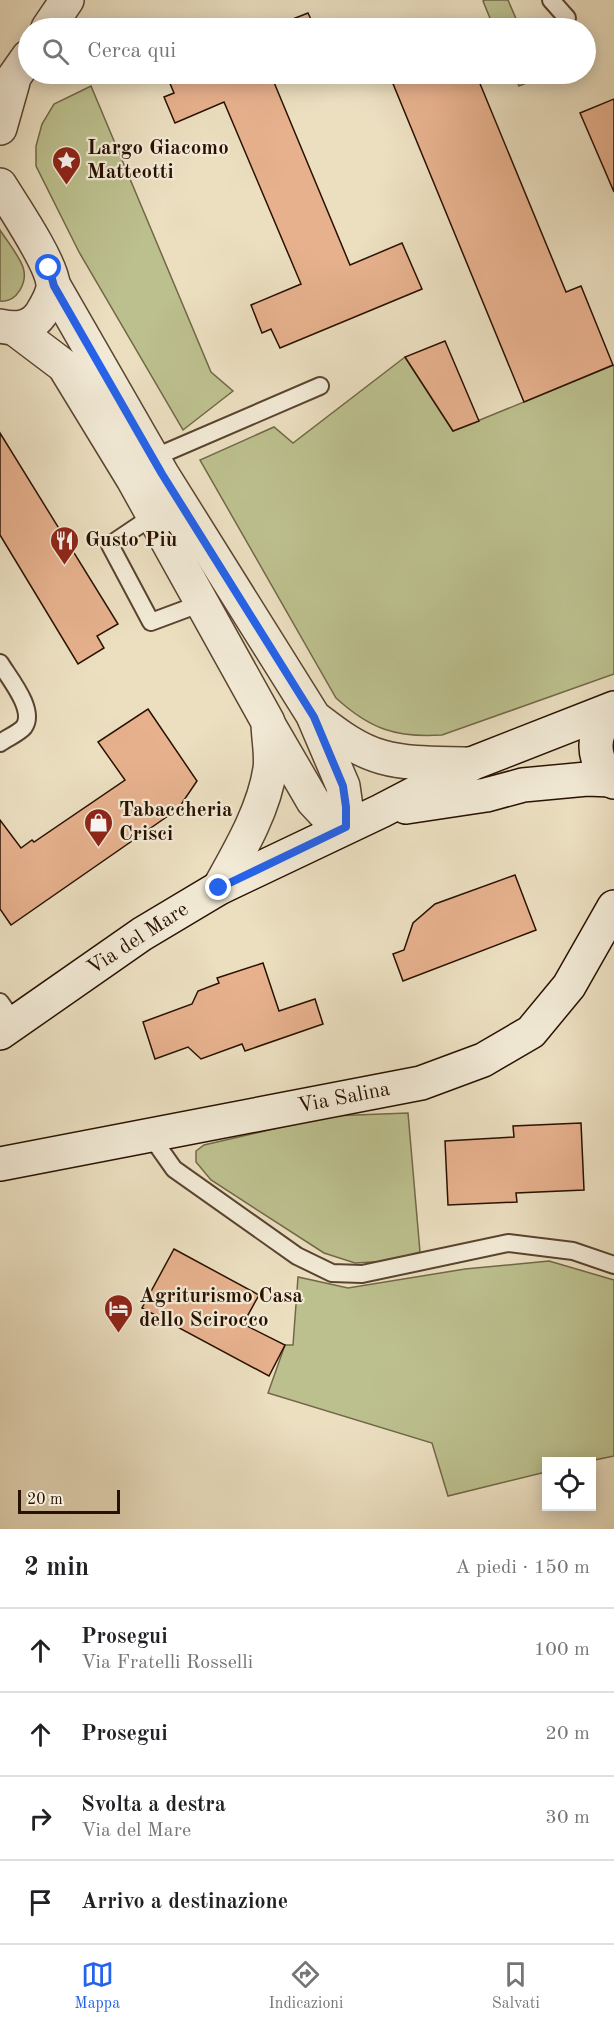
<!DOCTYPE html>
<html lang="it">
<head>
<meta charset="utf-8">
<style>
	:root { --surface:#fff; --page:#f6f6f6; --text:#202124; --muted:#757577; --line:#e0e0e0; --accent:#2563eb }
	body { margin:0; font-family:"Old Standard TT",serif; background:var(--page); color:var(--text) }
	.controls { position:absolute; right:18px; bottom:18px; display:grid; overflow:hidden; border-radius:0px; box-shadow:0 3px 15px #0003 }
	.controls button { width:54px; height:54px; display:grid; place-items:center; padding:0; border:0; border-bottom:2px solid var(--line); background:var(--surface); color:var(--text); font:30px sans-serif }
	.scale { position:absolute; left:18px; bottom:15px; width:102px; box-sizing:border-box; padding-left:6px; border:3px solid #291100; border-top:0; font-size:16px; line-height:21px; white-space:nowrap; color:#291100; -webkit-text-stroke:4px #f2ead6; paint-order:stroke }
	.stop { position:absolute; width:18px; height:18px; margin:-14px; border:4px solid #2563eb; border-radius:50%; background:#fff }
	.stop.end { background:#2563eb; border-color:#fff; box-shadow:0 2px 6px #0008 }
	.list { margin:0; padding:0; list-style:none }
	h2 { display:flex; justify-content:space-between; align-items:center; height:78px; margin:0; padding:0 24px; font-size:26px }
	h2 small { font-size:20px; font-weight:400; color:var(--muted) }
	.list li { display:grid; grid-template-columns:39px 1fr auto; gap:18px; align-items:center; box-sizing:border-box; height:84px; padding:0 24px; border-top:2px solid var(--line) }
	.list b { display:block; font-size:22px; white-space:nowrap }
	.list p { margin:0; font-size:20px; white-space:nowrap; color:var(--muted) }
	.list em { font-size:20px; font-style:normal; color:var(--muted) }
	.icon { flex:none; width:33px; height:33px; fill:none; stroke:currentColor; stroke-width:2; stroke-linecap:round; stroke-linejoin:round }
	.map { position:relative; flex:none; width:614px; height:1529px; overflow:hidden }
	.search { position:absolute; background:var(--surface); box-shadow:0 3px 15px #0003; left:18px; right:18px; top:18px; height:66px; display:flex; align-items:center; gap:15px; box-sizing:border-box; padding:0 21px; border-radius:33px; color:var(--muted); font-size:22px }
	.sheet { height:414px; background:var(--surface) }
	nav { display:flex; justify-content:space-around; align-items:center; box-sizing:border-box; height:84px; border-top:2px solid var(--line); background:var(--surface); font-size:16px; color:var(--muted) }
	nav a { display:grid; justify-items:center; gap:3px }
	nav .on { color:var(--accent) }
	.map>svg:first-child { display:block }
	.green { fill:#bcc08e; stroke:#726847; stroke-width:1.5 }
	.building { fill:#e7b18e; stroke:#291100; stroke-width:1.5 }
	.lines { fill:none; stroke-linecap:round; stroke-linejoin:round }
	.service-casing { stroke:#5a4430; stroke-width:20 }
	.tertiary-casing { stroke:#5a4430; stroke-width:36 }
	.secondary-casing { stroke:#291100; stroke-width:36 }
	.service { stroke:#f2ead6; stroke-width:16 }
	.tertiary { stroke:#f2ead6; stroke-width:33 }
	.secondary { stroke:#f2ead6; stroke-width:33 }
	.route { stroke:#2563eb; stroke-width:8 }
	.labels { text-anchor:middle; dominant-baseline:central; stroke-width:4.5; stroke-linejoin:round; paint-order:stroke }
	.poi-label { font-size:21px; font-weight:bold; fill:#291100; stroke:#f2ead6; text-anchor:start }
	.street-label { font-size:21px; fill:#291100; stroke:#f2ead6 }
</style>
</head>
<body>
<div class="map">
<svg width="614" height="1529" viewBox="0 0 614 1529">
	<rect width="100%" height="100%" fill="#ebdfc0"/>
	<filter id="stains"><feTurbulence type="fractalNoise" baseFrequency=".00333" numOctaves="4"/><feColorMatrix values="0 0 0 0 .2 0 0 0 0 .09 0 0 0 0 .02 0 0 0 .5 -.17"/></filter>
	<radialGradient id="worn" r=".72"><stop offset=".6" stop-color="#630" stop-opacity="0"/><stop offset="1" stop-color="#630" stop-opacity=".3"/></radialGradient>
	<g class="green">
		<path d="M 485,0 L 508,0 L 520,28 L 494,28 L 483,1 Z"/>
		<path d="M 514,74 L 539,74 L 541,77 L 519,86 Z"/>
		<path d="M 91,86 L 211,372 L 233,391 L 183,430 L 79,252 L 36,166 L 36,146 L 42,124 L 54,104 Z"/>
		<path d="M 0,230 C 7,241 18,254 23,267 C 28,282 17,303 0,301 Z"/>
		<path d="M 405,357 L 453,431 L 614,365 L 614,674 L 442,735 C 396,738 370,729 336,698 L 200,460 L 274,427 L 293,443 Z"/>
		<path d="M 408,1113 L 420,1252 L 390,1261 L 355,1263 L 324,1253 L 211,1180 L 196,1162 L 196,1151 L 204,1145 L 329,1116 Z"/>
		<path d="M 549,1261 L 614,1280 L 614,1456 L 590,1461 L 546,1462 L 546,1472 L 448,1496 L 432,1443 L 268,1393 L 285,1345 L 293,1345 L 298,1277 L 348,1288 L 465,1269 Z"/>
	</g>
	<g class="building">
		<path d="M 308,13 L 315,28 L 270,28 Z"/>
		<path d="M 166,74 L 289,74 L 273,80 L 350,265 L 402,243 L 422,289 L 280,348 L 271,329 L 262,333 L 251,305 L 301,284 L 224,102 L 175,123 L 164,97 L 174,93 Z"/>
		<path d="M 389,74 L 476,74 L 566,292 L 581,286 L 613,365 L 524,402 Z"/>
		<path d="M 614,99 L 614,192 L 580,113 Z"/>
		<path d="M 445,341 L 479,421 L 453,431 L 405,357 Z"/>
		<path d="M 0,433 L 118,624 L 97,636 L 104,648 L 78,664 L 0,535 Z"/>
		<path d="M 148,709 L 197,781 L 178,809 L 11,925 L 0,909 L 0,820 L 21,848 L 32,840 L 34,842 L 125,780 L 98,742 Z"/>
		<path d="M 515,875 L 536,930 L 403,981 L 393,954 L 404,950 L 413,923 L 435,904 Z"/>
		<path d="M 263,963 L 279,1011 L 315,999 L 323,1024 L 245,1051 L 242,1044 L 201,1059 L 188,1047 L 155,1059 L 143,1022 L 192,1004 L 198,991 L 219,983 L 217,978 Z"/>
		<path d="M 581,1123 L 584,1190 L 516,1193 L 517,1202 L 448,1205 L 445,1141 L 514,1137 L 513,1126 Z"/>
		<path d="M 174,1249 L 259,1295 L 243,1324 L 285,1345 L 269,1376 L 142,1308 Z"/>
	</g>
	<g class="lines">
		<defs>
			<g id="service">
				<path d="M 551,0 L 567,18"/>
				<path d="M 153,458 L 320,386"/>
				<path d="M 153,516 L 110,545 L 151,622 L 202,603"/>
				<path d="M 0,663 C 9,678 36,710 24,727 C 19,733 7,738 0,743"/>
				<path d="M 0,1002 L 15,1023"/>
				<path d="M 150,1135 L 174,1169 L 297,1256 L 332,1273 L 362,1274 L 508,1243 L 573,1251 L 614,1265"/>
			</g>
			<g id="tertiary">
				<path d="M 48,28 L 67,0"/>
				<path d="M 0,97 L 28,57"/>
				<path d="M 0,128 L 13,82"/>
				<path d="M 0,185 C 13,206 51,262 53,284 C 54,292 46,306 41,314 C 31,328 17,330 0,326"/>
				<path d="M 54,286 L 162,474 L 314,717 C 335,733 356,750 382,757 C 410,765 442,763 471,764"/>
				<path d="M 15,329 L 64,366 L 133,479 L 268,722 C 268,737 272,754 270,769 C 264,810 239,852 219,888"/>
				<path d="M 314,718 L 343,786 L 346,807 L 346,827"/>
				<path d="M 270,727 L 313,801 L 327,816 L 346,827"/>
			</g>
			<g id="secondary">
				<path d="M 614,709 C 591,732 589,759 614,782"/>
				<path d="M 406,807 L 486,795 L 523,785 L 587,779 L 612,780"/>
				<path d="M 0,1033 L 142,934 L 219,888 L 381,811 L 471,764 L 614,708"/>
				<path d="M 0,1164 L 421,1083 L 483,1060 L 531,1032 L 569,986 L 614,907"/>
			</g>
		</defs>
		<use href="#service" class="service-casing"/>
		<use href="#tertiary" class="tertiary-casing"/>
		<use href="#secondary" class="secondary-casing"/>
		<use href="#service" class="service"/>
		<use href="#tertiary" class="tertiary"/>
		<use href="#secondary" class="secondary"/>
	</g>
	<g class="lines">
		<path class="route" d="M 49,268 L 54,286 L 162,474 L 314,717 L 343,786 L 346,807 L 346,827 L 219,888"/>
	</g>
	<defs>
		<symbol id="sight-pin" viewBox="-11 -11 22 30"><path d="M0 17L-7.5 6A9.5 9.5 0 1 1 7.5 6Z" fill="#8f2418" stroke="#f2ead6"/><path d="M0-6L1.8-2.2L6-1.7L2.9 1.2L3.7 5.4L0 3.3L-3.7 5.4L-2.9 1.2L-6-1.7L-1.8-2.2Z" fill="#fff"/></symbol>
		<symbol id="restaurant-pin" viewBox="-11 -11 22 30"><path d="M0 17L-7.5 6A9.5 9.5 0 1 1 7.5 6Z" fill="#8f2418" stroke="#f2ead6"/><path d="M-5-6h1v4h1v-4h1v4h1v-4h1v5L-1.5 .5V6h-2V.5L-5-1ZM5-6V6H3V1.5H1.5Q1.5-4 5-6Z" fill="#fff"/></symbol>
		<symbol id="shop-pin" viewBox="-11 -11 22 30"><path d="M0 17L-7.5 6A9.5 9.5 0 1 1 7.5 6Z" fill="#8f2418" stroke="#f2ead6"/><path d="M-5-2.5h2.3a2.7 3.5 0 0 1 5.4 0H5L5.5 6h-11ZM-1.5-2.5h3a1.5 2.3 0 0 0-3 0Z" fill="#fff"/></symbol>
		<symbol id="hotel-pin" viewBox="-11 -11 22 30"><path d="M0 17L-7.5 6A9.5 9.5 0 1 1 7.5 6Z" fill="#8f2418" stroke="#f2ead6"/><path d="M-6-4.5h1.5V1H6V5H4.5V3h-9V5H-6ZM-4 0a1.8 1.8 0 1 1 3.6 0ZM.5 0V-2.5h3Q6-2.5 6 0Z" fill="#fff"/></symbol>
	</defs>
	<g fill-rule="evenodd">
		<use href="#sight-pin" x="50" y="144" width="33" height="45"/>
		<use href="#restaurant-pin" x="48" y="524" width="33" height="45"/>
		<use href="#shop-pin" x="82" y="806" width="33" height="45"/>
		<use href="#hotel-pin" x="102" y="1292" width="33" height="45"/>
	</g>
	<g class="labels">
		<g class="poi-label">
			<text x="87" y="148">Largo Giacomo<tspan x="87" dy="24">Matteotti</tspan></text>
			<text x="85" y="540">Gusto Più</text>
			<text x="119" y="810">Tabaccheria<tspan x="119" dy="24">Crisci</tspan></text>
			<text x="139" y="1296">Agriturismo Casa<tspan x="139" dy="24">dello Scirocco</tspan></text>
		</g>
		<g class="street-label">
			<text transform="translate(138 939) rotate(-33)">Via del Mare</text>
			<text transform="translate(344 1098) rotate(-11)">Via Salina</text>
		</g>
	</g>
	<rect width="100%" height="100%" filter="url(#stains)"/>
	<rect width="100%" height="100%" fill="url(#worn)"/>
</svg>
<div class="controls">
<button><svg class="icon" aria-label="locate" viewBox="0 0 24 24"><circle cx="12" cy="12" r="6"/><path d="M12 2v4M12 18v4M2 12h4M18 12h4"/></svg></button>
</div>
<div class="scale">20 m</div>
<div class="stop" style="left:49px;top:268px"></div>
<div class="stop end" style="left:219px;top:888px"></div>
<div class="search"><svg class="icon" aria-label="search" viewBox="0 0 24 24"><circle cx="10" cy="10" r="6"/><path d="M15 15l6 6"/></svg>Cerca qui</div>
</div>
<section class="sheet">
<h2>2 min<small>A piedi · 150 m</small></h2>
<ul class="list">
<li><svg class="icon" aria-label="ahead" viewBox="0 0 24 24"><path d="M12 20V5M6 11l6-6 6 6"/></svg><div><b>Prosegui</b><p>Via Fratelli Rosselli</p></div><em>100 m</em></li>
<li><svg class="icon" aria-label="ahead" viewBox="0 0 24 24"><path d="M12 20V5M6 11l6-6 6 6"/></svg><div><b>Prosegui</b></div><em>20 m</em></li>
<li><svg class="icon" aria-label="right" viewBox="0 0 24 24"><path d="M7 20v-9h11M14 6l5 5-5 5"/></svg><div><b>Svolta a destra</b><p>Via del Mare</p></div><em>30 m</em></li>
<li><svg class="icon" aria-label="arrive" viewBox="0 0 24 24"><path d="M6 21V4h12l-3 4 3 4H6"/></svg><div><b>Arrivo a destinazione</b></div></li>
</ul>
</section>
<nav>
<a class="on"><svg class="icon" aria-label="map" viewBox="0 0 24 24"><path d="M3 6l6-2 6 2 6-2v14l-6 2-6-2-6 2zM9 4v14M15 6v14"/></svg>Mappa</a>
<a><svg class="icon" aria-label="directions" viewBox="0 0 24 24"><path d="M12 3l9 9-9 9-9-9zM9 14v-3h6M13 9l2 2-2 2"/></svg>Indicazioni</a>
<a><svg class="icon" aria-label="saved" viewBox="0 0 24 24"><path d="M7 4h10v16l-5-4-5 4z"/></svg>Salvati</a>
</nav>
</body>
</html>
